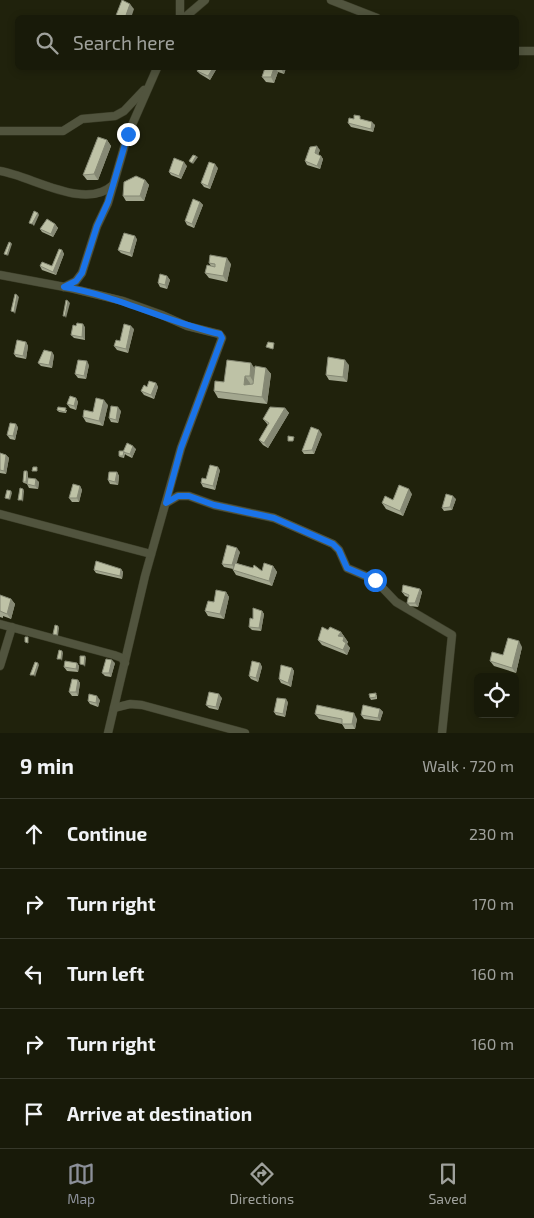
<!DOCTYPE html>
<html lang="en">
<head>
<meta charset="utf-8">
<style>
	:root { --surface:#181a09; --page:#212312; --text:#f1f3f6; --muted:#9fa19c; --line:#36382a; --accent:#8c9099 }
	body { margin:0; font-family:"Exo 2",sans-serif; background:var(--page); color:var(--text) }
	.controls { position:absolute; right:15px; bottom:15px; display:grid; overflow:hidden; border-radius:8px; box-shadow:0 2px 8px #0003 }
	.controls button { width:45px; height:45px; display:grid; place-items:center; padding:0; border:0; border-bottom:1px solid var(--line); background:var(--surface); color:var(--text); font:25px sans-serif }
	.stop { position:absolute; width:15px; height:15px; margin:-11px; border:4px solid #1a73e8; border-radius:50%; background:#fff }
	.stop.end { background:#1a73e8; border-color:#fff; box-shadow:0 1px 5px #0008 }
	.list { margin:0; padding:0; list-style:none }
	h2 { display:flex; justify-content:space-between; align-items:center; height:65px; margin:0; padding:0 20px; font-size:21px }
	h2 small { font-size:16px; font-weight:400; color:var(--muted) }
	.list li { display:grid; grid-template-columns:32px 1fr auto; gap:15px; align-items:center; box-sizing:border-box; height:70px; padding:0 20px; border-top:1px solid var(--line) }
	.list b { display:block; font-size:19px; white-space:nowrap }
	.list em { font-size:16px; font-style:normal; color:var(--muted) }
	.icon { flex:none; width:28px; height:28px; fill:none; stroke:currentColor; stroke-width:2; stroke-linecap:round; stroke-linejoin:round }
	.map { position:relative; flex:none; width:534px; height:733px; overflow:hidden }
	.search { position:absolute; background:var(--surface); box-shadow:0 2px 8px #0003; left:15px; right:15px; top:15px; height:55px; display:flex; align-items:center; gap:12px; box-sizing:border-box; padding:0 18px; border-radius:8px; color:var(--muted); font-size:19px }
	.sheet { height:415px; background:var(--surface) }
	nav { display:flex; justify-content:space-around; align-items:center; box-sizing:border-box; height:70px; border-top:1px solid var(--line); background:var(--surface); font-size:14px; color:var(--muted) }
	nav a { display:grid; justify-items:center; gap:2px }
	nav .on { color:var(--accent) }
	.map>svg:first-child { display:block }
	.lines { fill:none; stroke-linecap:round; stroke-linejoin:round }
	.minor-casing { stroke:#3b3d28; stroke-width:9 }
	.minor { stroke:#51543e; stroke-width:8 }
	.wall { fill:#a3a78f }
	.shaded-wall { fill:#858874 }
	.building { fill:#bec2a6; stroke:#858874 }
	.route { stroke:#1a73e8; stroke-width:6 }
</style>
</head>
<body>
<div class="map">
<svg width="534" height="733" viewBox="0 0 534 733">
	<rect width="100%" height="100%" fill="#20220c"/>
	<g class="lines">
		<defs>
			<g id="minor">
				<path d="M 331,0 L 377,18"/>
				<path d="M 180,18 L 180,0"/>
				<path d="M 184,18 L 205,0"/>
				<path d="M 516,51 L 534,51"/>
				<path d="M 0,131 L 63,131 L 82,119 L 115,116 L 124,111 L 144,90"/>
				<path d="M 0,171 C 32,176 85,211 113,185"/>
				<path d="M 0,275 L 70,288 L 123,301 L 162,315 L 187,326 L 219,334 L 222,338 L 181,448 L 145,576 L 108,733"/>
				<path d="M 64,287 L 76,281 L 82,273 L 97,226 L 108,203 L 128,134 L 157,68"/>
				<path d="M 166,503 L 178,496 L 189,496 L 214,505 L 274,518 L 333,544 L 339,550 L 347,568 L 375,580 L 396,602 L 452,635 L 442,733"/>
				<path d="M 0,514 L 151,554"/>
				<path d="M 0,624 L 114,655 L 122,658 L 125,663"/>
				<path d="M 0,666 L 12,627"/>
				<path d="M 114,708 L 130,704 L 142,705 L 245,733"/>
			</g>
		</defs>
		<use href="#minor" class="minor-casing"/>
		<use href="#minor" class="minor"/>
	</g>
	<g class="wall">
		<path d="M 204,68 L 217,68 L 210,80 L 200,74 L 197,71 Z"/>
		<path d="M 265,68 L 286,68 L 284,74 L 278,72 L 274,83 L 266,82 L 262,77 Z"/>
		<path d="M 362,119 L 375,125 L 373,132 L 351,127 L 348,123 Z"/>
		<path d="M 107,140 L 111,146 L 98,180 L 87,180 L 83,175 Z"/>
		<path d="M 320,150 L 318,155 L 321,156 L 323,159 L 320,169 L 307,165 L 305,161 Z"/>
		<path d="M 187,166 L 181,179 L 171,175 L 169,172 Z"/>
		<path d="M 218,168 L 210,189 L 204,187 L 201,183 Z"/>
		<path d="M 145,180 L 149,185 L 144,201 L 126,201 L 123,196 Z"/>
		<path d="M 200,202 L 203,205 L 194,228 L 187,225 L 185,221 Z"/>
		<path d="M 55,224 L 58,228 L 53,237 L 42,232 L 40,229 Z"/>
		<path d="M 137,239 L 132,257 L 121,253 L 118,250 Z"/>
		<path d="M 62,250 L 64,254 L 56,275 L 42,270 L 40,266 L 52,266 Z"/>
		<path d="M 209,263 L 231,264 L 227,282 L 209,278 L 205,273 L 211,266 Z"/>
		<path d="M 167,276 L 170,280 L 167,289 L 160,287 L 158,283 Z"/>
		<path d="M 85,327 L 85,340 L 74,338 L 71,335 Z"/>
		<path d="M 134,329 L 128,353 L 117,350 L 114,346 Z"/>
		<path d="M 26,342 L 28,346 L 26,359 L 16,357 L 14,354 Z"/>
		<path d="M 54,355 L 52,368 L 41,366 L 38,363 Z"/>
		<path d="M 89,365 L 86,379 L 78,378 L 75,374 Z"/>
		<path d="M 349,365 L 347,382 L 329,380 L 326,375 Z"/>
		<path d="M 255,368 L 266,368 L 271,374 L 267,404 L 218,398 L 214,391 L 224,382 Z"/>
		<path d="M 156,383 L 158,387 L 154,399 L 144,395 L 141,391 L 147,387 Z"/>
		<path d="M 76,398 L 78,402 L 76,410 L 70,408 L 67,404 Z"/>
		<path d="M 108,405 L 103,426 L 86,422 L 83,417 Z"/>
		<path d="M 285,408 L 289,413 L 268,448 L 263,445 L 259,440 L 268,425 L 263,419 Z"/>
		<path d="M 57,410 L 67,410 L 66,413 L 59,412 Z"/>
		<path d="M 121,411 L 118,423 L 111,422 L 109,418 Z"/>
		<path d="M 18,427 L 15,440 L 10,439 L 7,435 Z"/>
		<path d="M 322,434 L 314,454 L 304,454 L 302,451 Z"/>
		<path d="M 136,449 L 132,458 L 126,455 L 125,454 L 124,458 L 120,457 L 119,456 L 123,451 Z"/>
		<path d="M 0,453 L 6,455 L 9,458 L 6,474 L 0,473 Z"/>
		<path d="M 220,470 L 215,490 L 203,487 L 201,483 Z"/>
		<path d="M 117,472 L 119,476 L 118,485 L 110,484 L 108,480 Z"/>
		<path d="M 28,473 L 28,478 L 39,482 L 38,489 L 29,488 L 27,484 L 24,483 L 23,482 Z"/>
		<path d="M 80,486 L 82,490 L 79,502 L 72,502 L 69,498 Z"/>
		<path d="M 412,494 L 403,516 L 386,509 L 382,503 Z"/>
		<path d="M 456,499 L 452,510 L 444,511 L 442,508 Z"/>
		<path d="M 240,552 L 236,563 L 262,571 L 273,566 L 277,572 L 272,586 L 236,575 L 233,570 L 233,569 L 224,567 L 222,564 Z"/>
		<path d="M 121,569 L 123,572 L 122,579 L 96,573 L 94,570 Z"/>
		<path d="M 420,589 L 422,592 L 418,607 L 410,606 L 407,603 L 408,597 L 405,596 L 402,592 Z"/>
		<path d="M 226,592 L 229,597 L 224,619 L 208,616 L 205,611 Z"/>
		<path d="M 0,595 L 11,599 L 15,604 L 11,619 L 3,616 L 3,618 L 0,617 Z"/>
		<path d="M 262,611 L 264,614 L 261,631 L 252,630 L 249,627 L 253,619 Z"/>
		<path d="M 328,630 L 341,632 L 348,642 L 347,644 L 350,648 L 347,655 L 322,645 L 318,640 Z"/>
		<path d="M 522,647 L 516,673 L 494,666 L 490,661 Z"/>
		<path d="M 77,663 L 79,666 L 78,672 L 67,671 L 64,667 Z"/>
		<path d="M 115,663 L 111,677 L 105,676 L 102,673 Z"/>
		<path d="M 260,663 L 262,667 L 258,682 L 251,679 L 249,676 Z"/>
		<path d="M 292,668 L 294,671 L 291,687 L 281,683 L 279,679 Z"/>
		<path d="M 78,680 L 80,683 L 78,696 L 72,696 L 69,692 Z"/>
		<path d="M 377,695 L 377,699 L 371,700 L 370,698 Z"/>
		<path d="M 222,698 L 218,710 L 209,708 L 206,705 Z"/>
		<path d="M 100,700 L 98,707 L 90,704 L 88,701 Z"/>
		<path d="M 288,702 L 285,717 L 276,715 L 274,712 Z"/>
		<path d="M 380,709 L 383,712 L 380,721 L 364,719 L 361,715 Z"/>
		<path d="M 315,714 L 357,719 L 355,729 L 345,729 L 342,724 L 319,719 Z"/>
	</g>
	<g class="shaded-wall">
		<path d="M 130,4 L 134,9 L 131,18 L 125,18 Z"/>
		<path d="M 213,68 L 217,68 L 210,80 L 208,76 Z"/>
		<path d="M 274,68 L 275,68 L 278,72 L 274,83 L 271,77 Z"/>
		<path d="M 281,68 L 286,68 L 284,74 L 281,69 Z"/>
		<path d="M 372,122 L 375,125 L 373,132 L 371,129 Z"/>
		<path d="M 107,140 L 111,146 L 98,180 L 94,174 Z"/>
		<path d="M 317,146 L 320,150 L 317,157 L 315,153 Z"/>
		<path d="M 196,156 L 198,157 L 193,164 L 192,163 Z"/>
		<path d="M 321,156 L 323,159 L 320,169 L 317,166 Z"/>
		<path d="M 184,162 L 187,166 L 181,179 L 179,176 Z"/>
		<path d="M 215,164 L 218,168 L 210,189 L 208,186 Z"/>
		<path d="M 145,180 L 149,185 L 144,201 L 140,196 Z"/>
		<path d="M 200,202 L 203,205 L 194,228 L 192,224 Z"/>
		<path d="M 38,213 L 39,215 L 34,226 L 32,224 Z"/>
		<path d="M 55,224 L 58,228 L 53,237 L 51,234 Z"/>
		<path d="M 135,236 L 137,239 L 132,257 L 130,253 Z"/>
		<path d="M 11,243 L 12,244 L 8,256 L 7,255 Z"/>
		<path d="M 62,250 L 64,254 L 56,275 L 53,272 Z"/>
		<path d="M 227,258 L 231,264 L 227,282 L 223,276 Z"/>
		<path d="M 167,276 L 170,280 L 167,289 L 165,285 Z"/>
		<path d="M 17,295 L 19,297 L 15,314 L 14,312 Z"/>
		<path d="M 68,301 L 70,303 L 66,318 L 65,316 Z"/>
		<path d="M 83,324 L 85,327 L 85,340 L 82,337 Z"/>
		<path d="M 131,326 L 134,329 L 128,353 L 126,349 Z"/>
		<path d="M 26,342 L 28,346 L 26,359 L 23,356 Z"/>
		<path d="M 52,352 L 54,355 L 52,368 L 49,365 Z"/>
		<path d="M 345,360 L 349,365 L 347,382 L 343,377 Z"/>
		<path d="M 87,361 L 89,365 L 86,379 L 84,376 Z"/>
		<path d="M 251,363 L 256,370 L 254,383 L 250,376 Z"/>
		<path d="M 266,368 L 271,374 L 267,404 L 262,397 Z"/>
		<path d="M 245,376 L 250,383 L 249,392 L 244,385 Z"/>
		<path d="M 156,383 L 158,387 L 154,399 L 151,395 Z"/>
		<path d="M 76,398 L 78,402 L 76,410 L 74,406 Z"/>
		<path d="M 104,400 L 108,405 L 103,426 L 99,421 Z"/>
		<path d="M 118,407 L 121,411 L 118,423 L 116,420 Z"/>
		<path d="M 285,408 L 289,413 L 268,448 L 264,443 Z"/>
		<path d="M 16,424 L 18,427 L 15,440 L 13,436 Z"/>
		<path d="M 319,430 L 322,434 L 314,454 L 312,450 Z"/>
		<path d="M 133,446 L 136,449 L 132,458 L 130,454 Z"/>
		<path d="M 6,455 L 9,458 L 6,474 L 4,471 Z"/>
		<path d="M 218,467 L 220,470 L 215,490 L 213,486 Z"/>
		<path d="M 27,471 L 28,473 L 27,484 L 26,482 Z"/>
		<path d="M 117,472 L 119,476 L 118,485 L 115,482 Z"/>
		<path d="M 36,479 L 39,482 L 38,489 L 35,486 Z"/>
		<path d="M 80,486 L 82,490 L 79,502 L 77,498 Z"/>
		<path d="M 23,489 L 24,491 L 23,502 L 22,500 Z"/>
		<path d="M 409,489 L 412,494 L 403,516 L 400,511 Z"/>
		<path d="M 11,491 L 12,493 L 10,500 L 9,499 Z"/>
		<path d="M 453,496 L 456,499 L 452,510 L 450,507 Z"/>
		<path d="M 237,548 L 240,552 L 235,569 L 232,565 Z"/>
		<path d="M 273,566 L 277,572 L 272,586 L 269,581 Z"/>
		<path d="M 121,569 L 123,572 L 122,579 L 120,576 Z"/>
		<path d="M 420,589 L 422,592 L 418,607 L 415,603 Z"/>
		<path d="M 226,592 L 229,597 L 224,619 L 220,614 Z"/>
		<path d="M 11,599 L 15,604 L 11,619 L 7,614 Z"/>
		<path d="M 262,611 L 264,614 L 261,631 L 259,628 Z"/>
		<path d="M 58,626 L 59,628 L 58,636 L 57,635 Z"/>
		<path d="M 341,632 L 348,642 L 347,644 L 350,648 L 347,655 L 343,650 L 338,636 Z"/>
		<path d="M 519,641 L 522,647 L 516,673 L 512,668 Z"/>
		<path d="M 62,651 L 63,653 L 62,661 L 61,659 Z"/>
		<path d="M 85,656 L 86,658 L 85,667 L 84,665 Z"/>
		<path d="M 112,660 L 115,663 L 111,677 L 109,673 Z"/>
		<path d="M 38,663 L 39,665 L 35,677 L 34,675 Z"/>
		<path d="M 77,663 L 79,666 L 78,672 L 76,669 Z"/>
		<path d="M 260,663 L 262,667 L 258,682 L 256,678 Z"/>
		<path d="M 292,668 L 294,671 L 291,687 L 288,683 Z"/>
		<path d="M 78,680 L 80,683 L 78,696 L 76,692 Z"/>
		<path d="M 219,694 L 222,698 L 218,710 L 216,707 Z"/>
		<path d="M 97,696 L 100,700 L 98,707 L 96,703 Z"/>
		<path d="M 286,699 L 288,702 L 285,717 L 283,714 Z"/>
		<path d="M 380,709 L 383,712 L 380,721 L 378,718 Z"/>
		<path d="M 354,713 L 357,719 L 355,729 L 352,724 Z"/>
	</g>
	<g class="building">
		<path d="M 122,0 L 130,4 L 125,18 L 115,18 Z"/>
		<path d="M 199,68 L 213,68 L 208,76 L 197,71 Z"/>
		<path d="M 265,68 L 274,68 L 271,77 L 262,77 Z"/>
		<path d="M 354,115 L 360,116 L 360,119 L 372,122 L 371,129 L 348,123 L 349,118 L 354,119 Z"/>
		<path d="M 98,137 L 107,140 L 94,174 L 83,175 Z"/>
		<path d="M 317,146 L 315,153 L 321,156 L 317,166 L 305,161 L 310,147 Z"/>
		<path d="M 193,155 L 196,156 L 192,163 L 189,161 Z"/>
		<path d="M 174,158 L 184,162 L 179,176 L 169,172 Z"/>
		<path d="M 209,162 L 215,164 L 208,186 L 201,183 Z"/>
		<path d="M 136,176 L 145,180 L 140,196 L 123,196 L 124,182 Z"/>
		<path d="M 193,199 L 200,202 L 192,224 L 185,221 Z"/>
		<path d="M 34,211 L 38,213 L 32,224 L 29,223 Z"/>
		<path d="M 47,219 L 55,224 L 51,234 L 40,229 Z"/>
		<path d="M 124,233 L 135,236 L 130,253 L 118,250 Z"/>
		<path d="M 9,242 L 11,243 L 7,255 L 4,254 Z"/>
		<path d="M 59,249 L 62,250 L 53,272 L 40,266 L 42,262 L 52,266 Z"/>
		<path d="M 210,255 L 227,258 L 223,276 L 205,273 L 207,265 L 215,267 L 215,264 L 209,263 Z"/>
		<path d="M 160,274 L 167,276 L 165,285 L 158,283 Z"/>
		<path d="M 15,294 L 17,295 L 14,312 L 11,311 Z"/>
		<path d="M 66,300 L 68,301 L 65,316 L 63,316 Z"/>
		<path d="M 77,323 L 83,324 L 82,337 L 71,335 L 73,325 L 76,326 Z"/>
		<path d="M 124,324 L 131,326 L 126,349 L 114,346 L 116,340 L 120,341 Z"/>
		<path d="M 17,340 L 26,342 L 23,356 L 14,354 Z"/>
		<path d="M 268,342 L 274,343 L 273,349 L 266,347 Z"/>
		<path d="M 44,350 L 52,352 L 49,365 L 38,363 Z"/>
		<path d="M 328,357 L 345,360 L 343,377 L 326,375 Z"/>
		<path d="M 78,360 L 87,361 L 84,376 L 75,374 Z"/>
		<path d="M 227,360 L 251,363 L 250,376 L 245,376 L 244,385 L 253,384 L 255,366 L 266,368 L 262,397 L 214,391 L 215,381 L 224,382 Z"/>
		<path d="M 149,381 L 156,383 L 151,395 L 141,391 L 144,385 L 147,387 Z"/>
		<path d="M 70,396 L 76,398 L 74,406 L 67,404 Z"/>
		<path d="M 96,398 L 104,400 L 99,421 L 83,417 L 84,410 L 93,412 Z"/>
		<path d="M 111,406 L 118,407 L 116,420 L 109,418 Z"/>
		<path d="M 58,407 L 66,408 L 65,412 L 57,410 Z"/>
		<path d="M 270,407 L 285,408 L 264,443 L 259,440 L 269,423 L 263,419 Z"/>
		<path d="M 10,423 L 16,424 L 13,436 L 7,435 Z"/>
		<path d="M 311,427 L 319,430 L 312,450 L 302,451 Z"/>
		<path d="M 288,436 L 294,437 L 293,441 L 288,441 Z"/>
		<path d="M 127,443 L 133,446 L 130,454 L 123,452 Z"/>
		<path d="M 119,451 L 124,451 L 123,456 L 119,456 Z"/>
		<path d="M 0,453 L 6,455 L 4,471 L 0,470 Z"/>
		<path d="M 210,465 L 218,467 L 213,486 L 201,483 L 202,478 L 206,479 Z"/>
		<path d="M 33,467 L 37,467 L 37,471 L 32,471 Z"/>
		<path d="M 24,471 L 27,471 L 26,482 L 23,482 Z"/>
		<path d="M 109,472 L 117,472 L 115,482 L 108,480 Z"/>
		<path d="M 28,478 L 36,479 L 35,486 L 27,484 Z"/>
		<path d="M 73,484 L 80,486 L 77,498 L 69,498 Z"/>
		<path d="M 399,485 L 409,489 L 400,511 L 382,503 L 385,496 L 393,500 Z"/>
		<path d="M 20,488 L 23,489 L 22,500 L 18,500 Z"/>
		<path d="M 7,490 L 11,491 L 9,499 L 5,498 Z"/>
		<path d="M 446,494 L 453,496 L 450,507 L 442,508 Z"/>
		<path d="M 227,545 L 237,548 L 232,565 L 222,564 Z"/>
		<path d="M 96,561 L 121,569 L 120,576 L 94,570 Z"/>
		<path d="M 235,563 L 253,568 L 254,565 L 262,571 L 264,563 L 273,566 L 269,581 L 233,570 Z"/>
		<path d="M 403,585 L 420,589 L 415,603 L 407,603 L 409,595 L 402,592 Z"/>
		<path d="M 216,590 L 226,592 L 220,614 L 205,611 L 208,601 L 214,602 Z"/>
		<path d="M 0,595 L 11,599 L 7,614 L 0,611 Z"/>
		<path d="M 253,608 L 262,611 L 259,628 L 249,627 L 250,618 L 253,619 Z"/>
		<path d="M 55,625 L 58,626 L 57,635 L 53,634 Z"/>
		<path d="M 322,627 L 328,630 L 330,627 L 341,632 L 338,636 L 344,637 L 343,641 L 346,643 L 343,650 L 318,640 Z"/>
		<path d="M 25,637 L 28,637 L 28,643 L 25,642 Z"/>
		<path d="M 508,638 L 519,641 L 512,668 L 490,661 L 492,652 L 503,655 Z"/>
		<path d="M 59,650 L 62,651 L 61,659 L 57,659 Z"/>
		<path d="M 80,656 L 85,656 L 84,665 L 80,664 Z"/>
		<path d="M 106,659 L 112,660 L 109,673 L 102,673 Z"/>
		<path d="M 65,661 L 77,663 L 76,669 L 64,667 Z"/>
		<path d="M 252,661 L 260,663 L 256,678 L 249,676 Z"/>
		<path d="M 35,662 L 38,663 L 34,675 L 30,675 Z"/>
		<path d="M 281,665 L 292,668 L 288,683 L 279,679 Z"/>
		<path d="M 72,679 L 78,680 L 76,692 L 69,692 Z"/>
		<path d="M 209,692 L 219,694 L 216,707 L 206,705 Z"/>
		<path d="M 376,693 L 376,697 L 370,698 L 369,694 Z"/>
		<path d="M 89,694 L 97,696 L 96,703 L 88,701 Z"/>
		<path d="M 277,698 L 286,699 L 283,714 L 274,712 Z"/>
		<path d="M 317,705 L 354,713 L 352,724 L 342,724 L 342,719 L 315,714 Z"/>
		<path d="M 363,705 L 380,709 L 378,718 L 361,715 Z"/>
	</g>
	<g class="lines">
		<path class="route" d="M 128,134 L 108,202 L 97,226 L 82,273 L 76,281 L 64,287 C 119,296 166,322 220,334 L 222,338 L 181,448 L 166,503 L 178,496 L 189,496 L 214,505 L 274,518 L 333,544 L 339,550 L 347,568 L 375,580"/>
	</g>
</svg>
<div class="controls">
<button><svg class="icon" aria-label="locate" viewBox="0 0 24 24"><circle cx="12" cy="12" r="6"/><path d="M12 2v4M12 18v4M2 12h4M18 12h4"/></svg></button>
</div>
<div class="stop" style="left:375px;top:580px"></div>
<div class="stop end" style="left:128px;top:134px"></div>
<div class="search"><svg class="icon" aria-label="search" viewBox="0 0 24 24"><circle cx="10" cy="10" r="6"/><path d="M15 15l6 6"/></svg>Search here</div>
</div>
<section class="sheet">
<h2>9 min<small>Walk · 720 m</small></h2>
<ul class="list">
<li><svg class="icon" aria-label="ahead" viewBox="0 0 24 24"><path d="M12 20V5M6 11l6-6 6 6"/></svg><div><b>Continue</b></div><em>230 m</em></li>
<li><svg class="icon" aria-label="right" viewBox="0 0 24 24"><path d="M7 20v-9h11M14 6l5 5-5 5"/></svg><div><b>Turn right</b></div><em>170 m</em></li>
<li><svg class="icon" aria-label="left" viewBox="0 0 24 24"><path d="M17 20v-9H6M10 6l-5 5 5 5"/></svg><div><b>Turn left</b></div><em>160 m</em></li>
<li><svg class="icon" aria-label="right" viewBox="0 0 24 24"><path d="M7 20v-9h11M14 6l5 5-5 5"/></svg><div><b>Turn right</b></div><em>160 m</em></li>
<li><svg class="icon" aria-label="arrive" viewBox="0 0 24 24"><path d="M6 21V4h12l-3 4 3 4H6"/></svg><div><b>Arrive at destination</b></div></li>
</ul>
</section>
<nav>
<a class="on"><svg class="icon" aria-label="map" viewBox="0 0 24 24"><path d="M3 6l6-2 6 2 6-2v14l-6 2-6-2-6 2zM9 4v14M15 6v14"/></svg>Map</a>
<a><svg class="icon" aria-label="directions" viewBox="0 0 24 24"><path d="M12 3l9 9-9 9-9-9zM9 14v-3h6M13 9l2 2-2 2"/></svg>Directions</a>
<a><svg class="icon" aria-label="saved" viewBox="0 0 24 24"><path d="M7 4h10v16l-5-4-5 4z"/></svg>Saved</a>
</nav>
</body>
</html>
